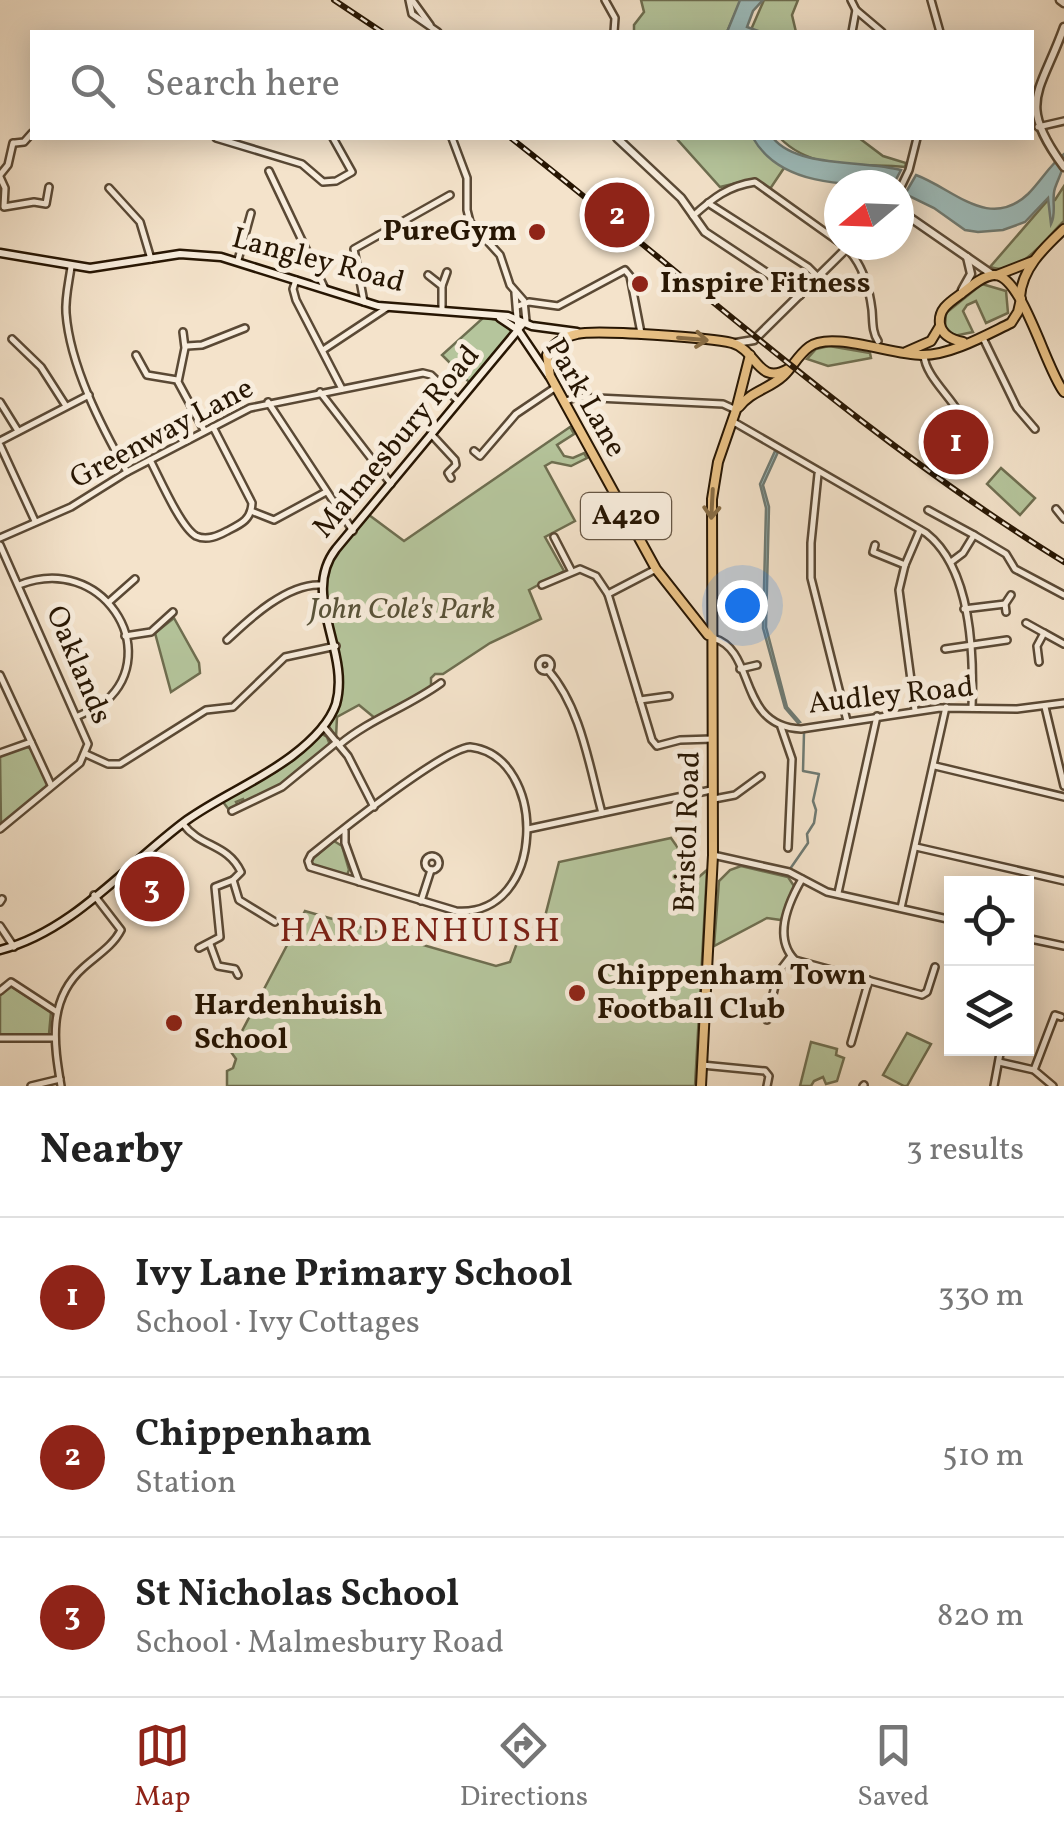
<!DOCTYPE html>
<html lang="en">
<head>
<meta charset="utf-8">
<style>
	:root { --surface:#fff; --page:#f6f6f6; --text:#222; --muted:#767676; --line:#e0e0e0; --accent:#8f2418 }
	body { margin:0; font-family:Vollkorn,serif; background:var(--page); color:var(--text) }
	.controls { position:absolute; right:30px; bottom:30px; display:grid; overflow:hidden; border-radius:0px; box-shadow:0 5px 25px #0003 }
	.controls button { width:90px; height:90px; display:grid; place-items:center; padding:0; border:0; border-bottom:2px solid var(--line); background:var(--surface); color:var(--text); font:50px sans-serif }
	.compass { position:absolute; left:824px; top:170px; width:90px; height:90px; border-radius:50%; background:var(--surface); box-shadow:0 5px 25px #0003; rotate:251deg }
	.you { position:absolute; left:742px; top:605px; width:35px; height:35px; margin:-25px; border:8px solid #fff; border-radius:50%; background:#1a73e8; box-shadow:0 0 0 15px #1a73e833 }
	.badge { display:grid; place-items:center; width:65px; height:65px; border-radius:50%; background:var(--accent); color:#fff; font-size:32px; font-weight:700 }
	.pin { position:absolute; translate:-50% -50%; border:5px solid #fff; box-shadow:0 2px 10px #0006 }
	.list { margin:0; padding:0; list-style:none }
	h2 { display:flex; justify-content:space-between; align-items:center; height:130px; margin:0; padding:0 40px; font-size:42px }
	h2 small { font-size:32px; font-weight:400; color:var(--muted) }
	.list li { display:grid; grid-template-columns:65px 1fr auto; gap:30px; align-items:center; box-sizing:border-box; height:160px; padding:0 40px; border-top:2px solid var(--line) }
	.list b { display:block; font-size:38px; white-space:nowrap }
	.list p { margin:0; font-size:32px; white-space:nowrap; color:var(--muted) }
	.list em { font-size:32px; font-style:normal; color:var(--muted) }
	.icon { flex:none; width:55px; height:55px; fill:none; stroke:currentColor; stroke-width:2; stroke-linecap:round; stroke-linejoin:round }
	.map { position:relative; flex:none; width:1064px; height:1086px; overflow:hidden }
	.search { position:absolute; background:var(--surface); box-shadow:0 5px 25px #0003; left:30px; right:30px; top:30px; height:110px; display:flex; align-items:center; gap:25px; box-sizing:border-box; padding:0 35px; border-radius:0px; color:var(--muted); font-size:38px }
	.sheet { height:610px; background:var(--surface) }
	nav { display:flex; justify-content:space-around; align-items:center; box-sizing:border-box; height:140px; border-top:2px solid var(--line); background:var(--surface); font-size:28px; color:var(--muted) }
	nav a { display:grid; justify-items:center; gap:5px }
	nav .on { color:var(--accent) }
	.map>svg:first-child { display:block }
	.green { fill:#b5c59c; stroke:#6e6e50; stroke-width:2.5 }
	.water { fill:#9dbdbd; stroke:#6e7a73; stroke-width:2.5 }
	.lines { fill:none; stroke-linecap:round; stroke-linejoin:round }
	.stream { stroke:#6e7a73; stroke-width:2.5 }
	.minor-casing { stroke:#5a4935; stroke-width:10 }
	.tertiary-casing { stroke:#5a4935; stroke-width:11 }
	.secondary-casing { stroke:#271603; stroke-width:11 }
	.primary-casing { stroke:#271603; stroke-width:12 }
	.minor { stroke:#f8eddd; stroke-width:5 }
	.tertiary { stroke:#f8eddd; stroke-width:6 }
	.secondary { stroke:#f8eddd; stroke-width:6 }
	.primary { stroke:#eac286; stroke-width:8 }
	.rail-casing { stroke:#271603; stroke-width:6 }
	.rail { stroke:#f8eddd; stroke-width:2.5; stroke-dasharray:8; stroke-linecap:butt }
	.oneway { stroke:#886c44 }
	.poi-dot { fill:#8f2418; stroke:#f8eddd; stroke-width:4 }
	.labels { text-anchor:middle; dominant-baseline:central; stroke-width:10; stroke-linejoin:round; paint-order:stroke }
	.shield { fill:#f8eddd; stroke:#665644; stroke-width:2.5 }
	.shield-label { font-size:28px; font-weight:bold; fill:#271603 }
	.poi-label { font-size:30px; font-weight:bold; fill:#271603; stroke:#f8eddd; text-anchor:start }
	.street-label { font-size:30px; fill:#271603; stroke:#f8eddd }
	.park-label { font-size:30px; font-style:italic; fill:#595339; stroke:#f8eddd }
	.quarter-label { font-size:35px; letter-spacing:2.5px; fill:#7a1f14; stroke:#f8eddd }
</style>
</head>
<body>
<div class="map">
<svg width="1064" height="1086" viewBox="0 0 1064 1086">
	<rect width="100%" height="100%" fill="#f4e3cb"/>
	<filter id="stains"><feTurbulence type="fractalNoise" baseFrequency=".002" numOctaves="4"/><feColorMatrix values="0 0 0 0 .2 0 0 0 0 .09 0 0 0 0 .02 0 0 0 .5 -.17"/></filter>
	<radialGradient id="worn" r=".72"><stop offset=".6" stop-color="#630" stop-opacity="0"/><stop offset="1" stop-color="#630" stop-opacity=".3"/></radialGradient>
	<g class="green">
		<path d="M 641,0 L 741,0 L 727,32 L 634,32 L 634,25 L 644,12 Z"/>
		<path d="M 764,0 L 798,0 L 792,15 L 796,32 L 750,32 Z"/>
		<path d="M 676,138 L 757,138 L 784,168 L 770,189 L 749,180 L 720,187 Z"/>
		<path d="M 780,138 L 859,138 L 883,156 L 906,163 L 905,167 C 862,163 813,172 780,138 Z"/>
		<path d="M 1064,186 L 1064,221 C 1045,239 1019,278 990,267 L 1048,200 L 1055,200 Z"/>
		<path d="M 982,284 L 1006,291 L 1008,313 L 986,323 L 976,301 L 967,305 L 963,311 L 973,332 L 954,336 L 945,327 L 946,313 Z"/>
		<path d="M 484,317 L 505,322 L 512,333 L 469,382 L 442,355 Z"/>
		<path d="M 829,346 L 870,353 L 871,358 L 828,366 L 807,359 L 816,349 Z"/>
		<path d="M 570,427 L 574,434 L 557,445 L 564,456 L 573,458 L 584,453 L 587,458 L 571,466 L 552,462 L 545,466 L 575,521 L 545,537 L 564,571 L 529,590 L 541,619 L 490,643 L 443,674 L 435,674 L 431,678 L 431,688 L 376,719 L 359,705 L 337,717 L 336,738 L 328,725 C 363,660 311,613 330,565 C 338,547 356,530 369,515 L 404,541 Z"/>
		<path d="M 1001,468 L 1035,498 L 1020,515 L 987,484 Z"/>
		<path d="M 174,618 L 199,663 L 200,673 L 171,692 L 155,633 Z"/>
		<path d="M 322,734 L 327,737 L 330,745 L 282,786 L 245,803 L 243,799 L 236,802 L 238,806 L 229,810 L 223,802 L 277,771 Z"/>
		<path d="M 25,746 L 32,749 L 48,785 L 1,825 L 0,756 Z"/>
		<path d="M 671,838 L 678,848 L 688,876 L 699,877 L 707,870 L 695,1086 L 227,1086 L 227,1071 L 233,1068 L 236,1059 L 231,1052 L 305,911 L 496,966 L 510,962 L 521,932 L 540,936 L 559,862 Z"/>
		<path d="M 334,841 L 342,846 L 349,870 L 347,875 L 313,867 L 310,861 Z"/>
		<path d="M 741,866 L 788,877 L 794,886 L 781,920 L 767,918 L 714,946 L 719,881 L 730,870 Z"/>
		<path d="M 9,985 L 51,1012 L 49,1034 L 0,1036 L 0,996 Z"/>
		<path d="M 907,1033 L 931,1044 L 907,1086 L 904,1086 L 883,1075 Z"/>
		<path d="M 811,1042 L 837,1049 L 836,1055 L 844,1058 L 837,1081 L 826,1084 L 823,1077 L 814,1081 L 811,1086 L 800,1086 Z"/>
	</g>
	<g class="water">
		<path d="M 740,0 L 763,0 L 753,11 L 747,27 L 761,32 L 727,32 Z"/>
		<path d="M 753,138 L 773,138 C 797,168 865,160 901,170 L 893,185 C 843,185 780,185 753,138 Z"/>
		<path d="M 1064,154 C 1064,170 1060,174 1055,188 C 1051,200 1057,212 1051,224 L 1048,198 L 1025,222 L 1003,230 L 978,232 L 965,230 L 934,208 L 905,194 L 916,175 C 954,189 989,231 1028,194 C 1041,181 1049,166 1064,154 Z"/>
		<path d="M 775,451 L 778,452 L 763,485 L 769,507 L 766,627 L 787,707 L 800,722 L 798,723 L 785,708 L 763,628 L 766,508 L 760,484 Z"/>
	</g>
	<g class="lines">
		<path class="stream" d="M 790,869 L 808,843 L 807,834 L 814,823 L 816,810 L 813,801 L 819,774 L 803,771 L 804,733"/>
		<defs>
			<g id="minor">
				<path d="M 409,0 L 412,14 L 438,32"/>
				<path d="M 412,0 L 430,25"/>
				<path d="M 605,0 L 615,18 L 614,32"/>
				<path d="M 851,0 L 856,10 L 882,32"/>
				<path d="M 931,0 L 940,32"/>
				<path d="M 852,32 L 856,10"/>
				<path d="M 1038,127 L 1064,121"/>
				<path d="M 216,138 L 302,164 L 323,182 L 336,181 L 352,172 L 333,138"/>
				<path d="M 452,138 L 467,178 L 467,210 L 470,222 L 500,255 L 510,285 L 524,301 L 526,321 L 518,330"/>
				<path d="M 15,143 L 24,142 L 32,133"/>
				<path d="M 269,171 L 325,289"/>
				<path d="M 0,175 L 8,165 L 13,143"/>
				<path d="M 0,177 L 5,188 L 4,207 L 34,202 L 46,204 L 49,187"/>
				<path d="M 109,188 L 140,222 L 151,259"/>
				<path d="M 899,191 L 909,170 L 917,138"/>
				<path d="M 708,203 L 808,267 L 817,276"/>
				<path d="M 693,216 C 713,198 728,186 755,182 L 839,242"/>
				<path d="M 843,245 C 862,261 869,286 872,310 C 873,322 872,332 878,341"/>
				<path d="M 238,260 L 251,213"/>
				<path d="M 71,267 C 69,282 65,297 66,313 C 70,366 101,426 127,472"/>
				<path d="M 428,275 L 442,286 L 442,310"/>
				<path d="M 296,280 L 293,289 L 296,300 L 342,389"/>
				<path d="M 442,286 L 447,272"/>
				<path d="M 515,293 L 518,330"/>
				<path d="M 364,302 L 354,249 L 450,195"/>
				<path d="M 518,306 L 529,302 L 558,306 L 625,270 L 630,276 L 641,333"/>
				<path d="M 183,332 L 185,348 L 178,382 L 204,430"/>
				<path d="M 983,338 L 1017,408 L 1035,429"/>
				<path d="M 12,339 L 41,367 L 66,406"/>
				<path d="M 187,346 L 202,345 L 245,328"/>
				<path d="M 323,350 L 388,307"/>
				<path d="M 136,355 L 147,375 L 177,380"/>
				<path d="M 924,355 C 925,375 949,395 959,413"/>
				<path d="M 320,392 L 391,484"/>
				<path d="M 0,402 L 18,431"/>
				<path d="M 268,402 L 353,531"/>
				<path d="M 564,402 L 576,397 L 723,404 L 736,410"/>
				<path d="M 732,421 L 926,533 C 972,569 974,654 972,708"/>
				<path d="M 431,434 L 455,460 L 456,465 L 448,473 L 451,478"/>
				<path d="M 0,441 L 89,395"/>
				<path d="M 0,445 L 35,521"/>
				<path d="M 474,451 L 480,456 L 516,414 L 556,387"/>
				<path d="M 150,460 C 159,477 181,528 196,536 C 207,541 218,536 227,531 C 241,524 251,520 252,503 L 213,427"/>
				<path d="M 818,474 L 811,543 L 811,578 L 847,721"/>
				<path d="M 1056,509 L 1064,519"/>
				<path d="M 928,510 L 974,535"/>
				<path d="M 251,511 L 274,520 L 326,492"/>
				<path d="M 554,537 L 571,570"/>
				<path d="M 0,538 L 71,507 L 127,472 L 250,408 L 423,373 L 431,375 L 458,401"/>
				<path d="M 0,545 L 88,744 L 80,763 L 0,829"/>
				<path d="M 875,545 L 873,552 L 905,565"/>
				<path d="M 951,562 L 963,553 L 974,535 L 1006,554 L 1015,569 L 1064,595"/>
				<path d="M 656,569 L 608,594 L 652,740 L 657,746 L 680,740 L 713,739"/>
				<path d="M 19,585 C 102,552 163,650 106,701 C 98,708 87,712 78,716"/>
				<path d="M 542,585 L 580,569 L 596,576 L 608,594"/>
				<path d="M 109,602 L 135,579"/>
				<path d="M 964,609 L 1005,604"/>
				<path d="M 1006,612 L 1005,604 L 1011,595"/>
				<path d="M 1026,623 L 1044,633"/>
				<path d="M 125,636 L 151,632 L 173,612"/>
				<path d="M 713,638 C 757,650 736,726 801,729 L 940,708 L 1017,709 L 1064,703"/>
				<path d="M 227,640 C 250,618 288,583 321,585"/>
				<path d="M 945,649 L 1007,640"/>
				<circle cx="545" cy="665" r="6"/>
				<path d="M 1039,662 L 1037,646 L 1044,633 L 1064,644"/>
				<path d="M 740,669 L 757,665"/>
				<path d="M 548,670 C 581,708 589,765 602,813"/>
				<path d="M 0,675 L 51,785"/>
				<path d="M 640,700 L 669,696"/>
				<path d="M 1045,707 L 1064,786"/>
				<path d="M 915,710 L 899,590 L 905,565 L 920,530"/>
				<path d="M 323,726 L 348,756 L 374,807"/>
				<path d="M 781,727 L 792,759 L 788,848"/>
				<path d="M 339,745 C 370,719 408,707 441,683"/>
				<path d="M 470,747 C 549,756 547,918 456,911 L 310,867 L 308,861 L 311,855 C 338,833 443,749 470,747 Z"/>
				<path d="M 0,753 L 31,742"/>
				<path d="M 86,754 L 108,764 L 120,764 L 206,710 L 233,707 L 285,657 L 336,646"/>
				<path d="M 935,766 L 1064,797"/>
				<path d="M 714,799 L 735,795 L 761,776"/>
				<path d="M 232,811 L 282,787 L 337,742"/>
				<path d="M 183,824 C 201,848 227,843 241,872 L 233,880 L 239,900 L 275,922"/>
				<path d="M 528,829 L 711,790"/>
				<path d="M 345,831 L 345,843 L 359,882"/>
				<path d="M 916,847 L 1064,881"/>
				<path d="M 713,855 L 789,872 L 827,892 L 952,920"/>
				<circle cx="432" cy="863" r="7"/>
				<path d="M 802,879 C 788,903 773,938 795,960 L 922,995 L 927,992 L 935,967"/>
				<path d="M 838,893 L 877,716"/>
				<path d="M 421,901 L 431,870"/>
				<path d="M 0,902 L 2,899"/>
				<path d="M 901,908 L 946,707"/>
				<path d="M 0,926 L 14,947"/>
				<path d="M 1026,938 L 1064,946"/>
				<path d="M 210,944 L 218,966 L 235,969 L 238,975"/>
				<path d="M 199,948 L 220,937 L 215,887 L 233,880"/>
				<path d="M 0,991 L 11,982 L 57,1012"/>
				<path d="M 767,1020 L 778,973 L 791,956"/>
				<path d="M 0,1038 L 54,1038"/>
				<path d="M 851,1043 L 869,980"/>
				<path d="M 999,1062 L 1034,1070 L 1053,1086"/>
				<path d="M 702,1065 L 765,1071 L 769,1076 L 767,1086"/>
				<path d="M 1034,1070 L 1055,1015 L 1061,1017"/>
				<path d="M 31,1086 L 60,1079"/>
				<path d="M 61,1086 C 54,1044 47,1000 83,968 C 96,956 113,946 121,930 L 94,895"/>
				<path d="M 863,1086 L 864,1085"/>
				<path d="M 994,1086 L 1001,1048"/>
			</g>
			<g id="tertiary">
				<path d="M 1060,0 L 1064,3"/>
				<path d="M 1064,27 C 1040,94 1016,102 1064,167"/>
				<path d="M 617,138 L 681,198 L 705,232 L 800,295"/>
				<path d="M 899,210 L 993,275"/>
				<path d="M 962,290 L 971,274 L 967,257"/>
				<path d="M 736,343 L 754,340 L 850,245"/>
			</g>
			<g id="secondary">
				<path d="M 0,253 L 90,268 L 180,254 L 221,257 L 378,306 L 508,316 L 532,326 L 577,332"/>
				<path d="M 500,318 L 518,330 L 549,376"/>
				<path d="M 0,950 C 74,931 127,864 187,820 C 221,796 259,781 292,756 C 309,743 329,725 336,704 C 351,651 300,595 336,549 L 518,330"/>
			</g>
			<g id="primary">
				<path d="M 997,275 L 1033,261"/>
				<path d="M 1020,297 C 1022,268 1044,248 1064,229"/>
				<path d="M 963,342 C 953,340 942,336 940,324 C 938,309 950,302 961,294 C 970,287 982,276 994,275 C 1022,274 1046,370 1064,392"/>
				<path d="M 906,352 L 931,341 L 940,326"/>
				<path d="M 739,407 C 751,391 769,389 783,376 C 792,368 798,355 809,347 C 831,330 894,356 923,355 C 951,355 986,335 1011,323 L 1018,312 L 1021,299"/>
				<path d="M 708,635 L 656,569 L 550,376 L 547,355 C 553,343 564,337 577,334 C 596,329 712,338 732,343 C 757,350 758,386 788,369"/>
				<path d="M 701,1086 L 713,855 L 712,499 L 718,462 L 736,410 L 750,355"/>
			</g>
		</defs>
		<use href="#minor" class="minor-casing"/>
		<use href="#tertiary" class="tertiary-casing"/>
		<use href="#secondary" class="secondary-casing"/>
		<use href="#primary" class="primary-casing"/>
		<use href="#minor" class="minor"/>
		<use href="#tertiary" class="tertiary"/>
		<use href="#secondary" class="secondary"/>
		<use href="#primary" class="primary"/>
		<defs>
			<g id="rail">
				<path d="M 334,0 L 382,32"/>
				<path d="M 511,138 C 693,281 866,440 1064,562"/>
			</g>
		</defs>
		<use href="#rail" class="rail-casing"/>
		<use href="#rail" class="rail"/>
	</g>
	<defs><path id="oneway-shaft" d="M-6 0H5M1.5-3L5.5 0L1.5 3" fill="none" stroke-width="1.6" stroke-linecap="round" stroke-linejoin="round" transform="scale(2.5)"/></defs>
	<g class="oneway">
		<use href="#oneway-shaft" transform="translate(693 339) rotate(5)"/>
		<use href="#oneway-shaft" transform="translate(712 504) rotate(93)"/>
	</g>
	<g class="poi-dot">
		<circle cx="537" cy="232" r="10"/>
		<circle cx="640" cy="284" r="10"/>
		<circle cx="577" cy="993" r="10"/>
		<circle cx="174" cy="1023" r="10"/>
	</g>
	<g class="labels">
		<rect class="shield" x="581" y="493" width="90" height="46" rx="8"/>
		<g class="shield-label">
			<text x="626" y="516">A420</text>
		</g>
		<g class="poi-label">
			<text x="517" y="232" text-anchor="end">PureGym</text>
			<text x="660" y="284">Inspire Fitness</text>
			<text x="597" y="976">Chippenham Town<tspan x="597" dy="34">Football Club</tspan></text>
			<text x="194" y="1006">Hardenhuish<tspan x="194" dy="34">School</tspan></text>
		</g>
		<g class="street-label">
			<text transform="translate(318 261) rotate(15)">Langley Road</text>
			<text transform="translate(585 398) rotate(60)">Park Lane</text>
			<text transform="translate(162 434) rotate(-28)">Greenway Lane</text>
			<text transform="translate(397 442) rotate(-50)">Malmesbury Road</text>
			<text transform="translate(78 665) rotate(67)">Oaklands</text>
			<text transform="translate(891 696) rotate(-6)">Audley Road</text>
			<text transform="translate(688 832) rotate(-88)">Bristol Road</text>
		</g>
		<g class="park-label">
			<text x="402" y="610">John Cole's Park</text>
		</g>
		<g class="quarter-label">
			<text x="421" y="932">HARDENHUISH</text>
		</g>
	</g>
	<rect width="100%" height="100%" filter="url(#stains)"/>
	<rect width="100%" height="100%" fill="url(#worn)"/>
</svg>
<div class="controls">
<button><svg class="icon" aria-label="locate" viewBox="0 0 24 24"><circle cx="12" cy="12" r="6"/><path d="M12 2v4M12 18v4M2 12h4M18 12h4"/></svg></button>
<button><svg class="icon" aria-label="layers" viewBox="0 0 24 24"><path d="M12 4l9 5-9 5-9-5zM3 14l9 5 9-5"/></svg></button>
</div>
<svg class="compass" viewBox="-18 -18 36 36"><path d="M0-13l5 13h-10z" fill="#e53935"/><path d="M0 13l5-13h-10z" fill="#767676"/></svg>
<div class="you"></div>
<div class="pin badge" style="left:956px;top:442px">1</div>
<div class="pin badge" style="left:617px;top:215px">2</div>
<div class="pin badge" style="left:152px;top:889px">3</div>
<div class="search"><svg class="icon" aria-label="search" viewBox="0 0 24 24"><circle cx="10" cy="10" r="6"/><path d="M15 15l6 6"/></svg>Search here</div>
</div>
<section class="sheet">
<h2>Nearby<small>3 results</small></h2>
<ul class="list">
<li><span class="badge">1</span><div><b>Ivy Lane Primary School</b><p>School · Ivy Cottages</p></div><em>330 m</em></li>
<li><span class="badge">2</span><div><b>Chippenham</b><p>Station</p></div><em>510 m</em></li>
<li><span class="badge">3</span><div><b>St Nicholas School</b><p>School · Malmesbury Road</p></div><em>820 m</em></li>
</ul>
</section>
<nav>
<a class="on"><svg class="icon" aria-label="map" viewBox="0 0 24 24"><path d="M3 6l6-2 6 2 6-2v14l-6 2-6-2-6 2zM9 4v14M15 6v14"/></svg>Map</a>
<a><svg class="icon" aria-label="directions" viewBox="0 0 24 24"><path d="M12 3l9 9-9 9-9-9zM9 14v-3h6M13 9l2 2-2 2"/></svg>Directions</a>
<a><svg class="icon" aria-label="saved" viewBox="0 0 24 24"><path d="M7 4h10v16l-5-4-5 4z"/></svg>Saved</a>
</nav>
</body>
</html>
